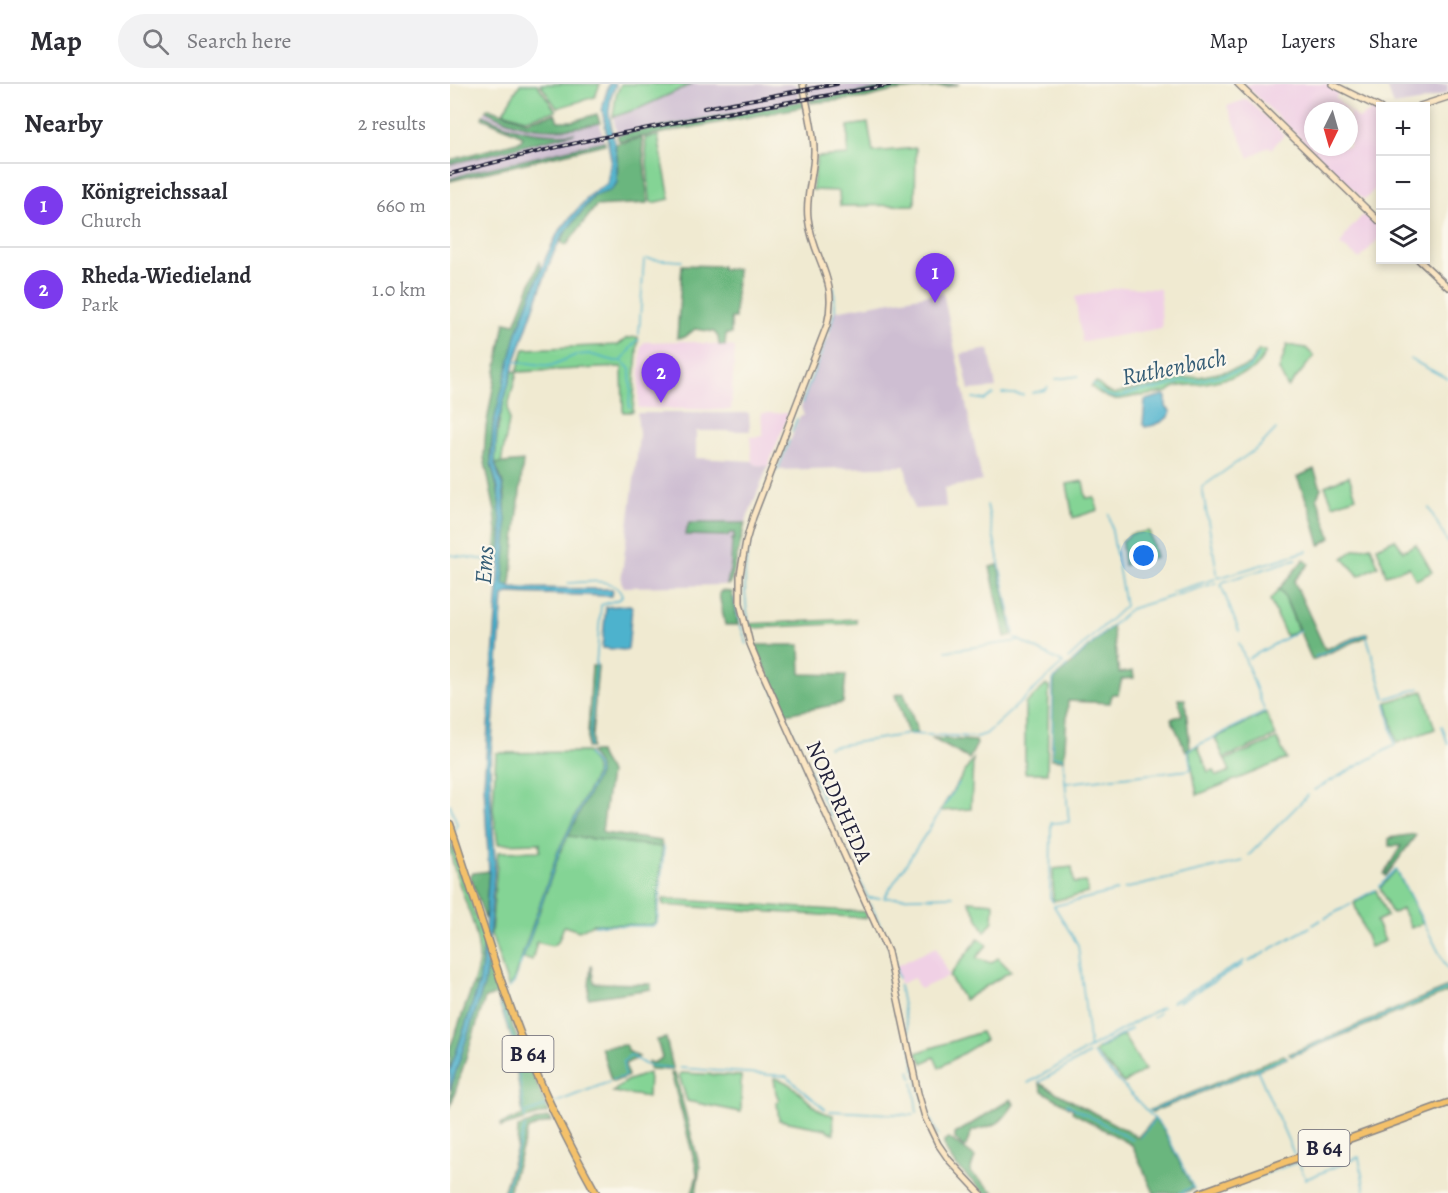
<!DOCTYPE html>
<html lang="en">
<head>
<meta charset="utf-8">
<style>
	:root { --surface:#fff; --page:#f2f2f3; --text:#2b2b33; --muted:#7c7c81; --line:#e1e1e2; --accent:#7c3aed }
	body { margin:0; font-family:Alegreya,serif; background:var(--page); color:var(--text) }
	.controls { position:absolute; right:18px; top:18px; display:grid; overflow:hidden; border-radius:0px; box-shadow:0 3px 9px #0003 }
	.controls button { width:54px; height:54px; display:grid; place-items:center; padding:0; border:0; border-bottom:2px solid var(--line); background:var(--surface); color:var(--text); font:30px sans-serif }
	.compass { position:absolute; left:854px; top:18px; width:54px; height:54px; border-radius:50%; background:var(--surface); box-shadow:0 3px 9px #0003; rotate:185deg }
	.you { position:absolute; left:694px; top:472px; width:21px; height:21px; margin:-15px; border:4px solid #fff; border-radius:50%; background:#1a73e8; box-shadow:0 0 0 9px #1a73e833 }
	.badge { display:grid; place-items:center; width:39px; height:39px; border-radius:50%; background:var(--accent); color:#fff; font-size:20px; font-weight:700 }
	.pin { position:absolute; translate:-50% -50px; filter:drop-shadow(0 2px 3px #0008) }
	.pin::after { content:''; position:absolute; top:32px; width:21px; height:18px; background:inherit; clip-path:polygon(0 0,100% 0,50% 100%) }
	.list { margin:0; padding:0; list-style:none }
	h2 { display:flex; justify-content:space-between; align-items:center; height:78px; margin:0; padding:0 24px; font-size:26px }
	h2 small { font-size:20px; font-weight:400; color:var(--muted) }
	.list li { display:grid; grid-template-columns:39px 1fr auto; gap:18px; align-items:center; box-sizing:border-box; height:84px; padding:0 24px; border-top:2px solid var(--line) }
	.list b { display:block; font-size:22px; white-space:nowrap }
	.list p { margin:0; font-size:20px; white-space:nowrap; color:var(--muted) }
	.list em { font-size:20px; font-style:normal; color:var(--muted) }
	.icon { flex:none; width:33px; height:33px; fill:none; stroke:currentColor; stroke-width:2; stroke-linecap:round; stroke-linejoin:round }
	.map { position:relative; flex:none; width:998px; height:1109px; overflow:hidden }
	header { display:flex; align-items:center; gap:36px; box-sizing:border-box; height:84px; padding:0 30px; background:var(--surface); border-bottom:2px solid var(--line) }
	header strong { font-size:28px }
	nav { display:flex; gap:33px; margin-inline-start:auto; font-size:21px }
	.search { width:420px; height:54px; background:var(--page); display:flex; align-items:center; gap:15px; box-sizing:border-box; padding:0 21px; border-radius:33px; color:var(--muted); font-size:22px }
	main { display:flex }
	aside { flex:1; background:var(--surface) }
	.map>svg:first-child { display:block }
	.built { fill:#f0d0e5; fill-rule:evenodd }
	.industrial { fill:#cebed2 }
	.green { fill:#84d495; stroke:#537b68; stroke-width:1.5 }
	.forest { fill:#6bb67e; stroke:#466c5c; stroke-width:1.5 }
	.water { fill:#4eb2cd; stroke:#386a84; stroke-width:1.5 }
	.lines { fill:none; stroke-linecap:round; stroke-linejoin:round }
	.stream { stroke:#4eb2cd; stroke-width:1.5 }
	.secondary-casing { stroke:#898686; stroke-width:8 }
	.primary-casing { stroke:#898686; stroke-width:9 }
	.secondary { stroke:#fbe6c3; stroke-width:5 }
	.primary { stroke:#f4c16a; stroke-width:6 }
	.rail-casing { stroke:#22223b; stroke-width:4 }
	.rail { stroke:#fbf7ec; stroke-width:1.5; stroke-dasharray:4.5; stroke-linecap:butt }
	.labels { text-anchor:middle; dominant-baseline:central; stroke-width:4.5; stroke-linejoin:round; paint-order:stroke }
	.shield { fill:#fbf7ec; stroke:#636270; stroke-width:1.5 }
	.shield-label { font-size:21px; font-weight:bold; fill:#22223b }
	.street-label { font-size:22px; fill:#22223b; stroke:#fbf7ec }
	.water-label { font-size:24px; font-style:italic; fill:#345c75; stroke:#fbf7ec }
</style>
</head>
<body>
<header>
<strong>Map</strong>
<div class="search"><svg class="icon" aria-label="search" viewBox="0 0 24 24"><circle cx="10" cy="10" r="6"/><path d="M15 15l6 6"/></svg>Search here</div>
<nav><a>Map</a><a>Layers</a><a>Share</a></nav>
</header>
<main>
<aside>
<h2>Nearby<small>2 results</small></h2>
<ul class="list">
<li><span class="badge">1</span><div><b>Königreichssaal</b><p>Church</p></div><em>660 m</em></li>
<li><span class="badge">2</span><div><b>Rheda-Wiedieland</b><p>Park</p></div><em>1.0 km</em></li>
</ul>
</aside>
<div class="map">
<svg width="998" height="1109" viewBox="0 0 998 1109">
	<rect width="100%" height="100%" fill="#fbf7ec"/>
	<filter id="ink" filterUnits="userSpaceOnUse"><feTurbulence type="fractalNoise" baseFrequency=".0167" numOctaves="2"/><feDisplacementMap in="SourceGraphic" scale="12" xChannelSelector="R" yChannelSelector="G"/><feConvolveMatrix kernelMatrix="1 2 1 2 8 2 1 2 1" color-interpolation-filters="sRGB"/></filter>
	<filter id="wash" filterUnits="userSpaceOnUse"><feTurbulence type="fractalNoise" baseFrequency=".008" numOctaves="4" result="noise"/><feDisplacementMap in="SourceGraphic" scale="24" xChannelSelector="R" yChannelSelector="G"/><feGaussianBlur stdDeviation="1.35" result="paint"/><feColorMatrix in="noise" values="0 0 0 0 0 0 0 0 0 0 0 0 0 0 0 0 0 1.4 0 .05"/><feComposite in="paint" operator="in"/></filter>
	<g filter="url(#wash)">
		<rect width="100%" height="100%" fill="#f0ead1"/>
		<g class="built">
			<path d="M 794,0 L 876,0 L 889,6 L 886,14 L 908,35 L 919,29 L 922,23 L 930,27 L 927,79 L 930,80 L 930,100 L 916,114 L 913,115 ZM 863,27 L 899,27 L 899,63 L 863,63 Z"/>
			<path d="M 797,15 L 834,51 L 823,63 L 821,65 L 819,62 L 799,74 L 777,22 Z"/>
			<path d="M 912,132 L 918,132 L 930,144 L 930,153 L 910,175 L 890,161 L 898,147 Z"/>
			<path d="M 672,203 L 710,205 L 712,244 L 632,258 L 625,213 Z"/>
			<path d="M 234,257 L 285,263 L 281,326 L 188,324 L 191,262 L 194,258 Z"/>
			<path d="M 311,329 L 337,329 L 338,331 L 318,382 L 306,381 L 302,377 L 300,353 L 313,352 Z"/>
			<path d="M 486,863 L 499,892 L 470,905 L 464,894 L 450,900 L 446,882 Z"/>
		</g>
		<g class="industrial">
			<path d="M 242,0 L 347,0 L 350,18 L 167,51 L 163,33 L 190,24 Z"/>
			<path d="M 358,0 L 465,0 L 361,16 Z"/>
			<path d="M 936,0 L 998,0 L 998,9 L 969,18 L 944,22 Z"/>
			<path d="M 36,27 L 72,42 L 100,46 L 127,44 L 150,39 L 154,57 L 0,95 L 0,80 L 119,51 L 92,50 L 71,46 L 38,33 L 33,31 Z"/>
			<path d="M 493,208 L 532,397 L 494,404 L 496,423 L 464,425 L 455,382 L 329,386 L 350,332 L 354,332 L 351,323 L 379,252 L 385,227 Z"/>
			<path d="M 539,265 L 546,304 L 519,306 L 511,270 Z"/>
			<path d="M 187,329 L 299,329 L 300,347 L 246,347 L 246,374 L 302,377 L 306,381 L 318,382 L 295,439 L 239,439 L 235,450 L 284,449 L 284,455 L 282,456 L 281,480 L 277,501 L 174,503 L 171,497 L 187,372 L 189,350 Z"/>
		</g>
		<g class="green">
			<path d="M 70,0 L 87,0 L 106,27 L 75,35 L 53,28 Z"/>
			<path d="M 90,0 L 150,0 L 145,13 L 107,24 Z"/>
			<path d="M 171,0 L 242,0 L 190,24 L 163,33 L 166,11 Z"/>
			<path d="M 418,39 L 423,68 L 466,64 L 465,121 L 390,122 L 389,107 L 362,106 L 367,73 L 398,71 L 398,42 Z"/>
			<path d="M 208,52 L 220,115 L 203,119 L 200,117 L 195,54 Z"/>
			<path d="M 188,253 L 183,328 L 173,328 L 172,283 L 67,288 L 58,322 L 59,337 L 51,379 L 45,380 C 45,348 53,318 62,288 L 67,287 L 74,265 L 168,261 L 177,254 Z"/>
			<path d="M 837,261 L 856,264 L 864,272 L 838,304 L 829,286 Z"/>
			<path d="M 809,266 L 815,268 L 815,270 C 812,275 808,281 804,285 C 796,291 750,301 740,301 C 731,302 724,301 718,308 L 691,312 L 690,311 C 666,317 661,319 641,303 L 646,298 L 656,307 L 664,310 L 689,304 L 705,303 L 733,294 L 749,293 L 795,283 L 800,280 Z"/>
			<path d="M 899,392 L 906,413 L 883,421 L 875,402 Z"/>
			<path d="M 633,397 L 636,414 L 644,413 L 648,426 L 623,434 L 617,400 Z"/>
			<path d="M 699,447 L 706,473 L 674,481 L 672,458 L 681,450 Z"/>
			<path d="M 945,455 L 953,467 L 966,460 L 982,488 L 966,496 L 959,483 L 936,491 L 927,463 Z"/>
			<path d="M 921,462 L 928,482 L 909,492 L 893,474 L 904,466 Z"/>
			<path d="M 829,505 L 833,509 L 848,546 L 836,552 L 820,516 Z"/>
			<path d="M 406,535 L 406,539 L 301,544 L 299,540 Z"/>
			<path d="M 596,601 L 599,602 L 597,689 L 575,689 L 575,620 Z"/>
			<path d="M 973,607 L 985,645 L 947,659 L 937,618 Z"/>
			<path d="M 816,629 L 826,652 L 774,674 L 765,654 Z"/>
			<path d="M 827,655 L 837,675 L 747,711 L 739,666 L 748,662 L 758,688 L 764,686 L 767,692 L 780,687 L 775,676 Z"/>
			<path d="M 137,668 L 146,685 L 146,690 L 108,767 L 63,898 L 58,902 L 41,850 L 48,768 L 90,767 L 90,759 L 48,760 L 43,725 L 46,669 Z"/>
			<path d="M 523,675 L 521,725 L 490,727 Z"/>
			<path d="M 118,752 L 212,763 L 206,838 L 201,841 L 143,840 L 129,847 L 114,842 L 108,858 L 102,862 L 87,858 L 82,876 L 73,875 L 110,768 Z"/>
			<path d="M 0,755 L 34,858 L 29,900 L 23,901 C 25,892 29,882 29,873 C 28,832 0,795 0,755 Z"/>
			<path d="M 622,783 L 624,799 L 636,798 L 638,809 L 603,817 L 603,785 Z"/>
			<path d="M 946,786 L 973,839 L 961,844 L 952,825 L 942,830 L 930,804 Z"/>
			<path d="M 926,806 L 937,832 L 926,837 L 935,857 L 920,863 L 904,819 Z"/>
			<path d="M 213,815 L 415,828 L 417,834 L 213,821 Z"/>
			<path d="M 519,817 L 544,819 L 543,837 L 535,848 Z"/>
			<path d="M 529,854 L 537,861 L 526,874 L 541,879 L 548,874 L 561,887 L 514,916 L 499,892 Z"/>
			<path d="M 998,903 L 998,908 L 841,972 L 839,970 Z"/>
			<path d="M 531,948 L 535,956 L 489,984 L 484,973 L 473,979 L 466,969 Z"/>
			<path d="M 673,951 L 695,986 L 674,999 L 644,968 Z"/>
			<path d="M 834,971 L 837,974 L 702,1028 L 700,1026 Z"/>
			<path d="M 199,989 L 198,1013 L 163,1008 L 176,997 Z"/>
			<path d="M 232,989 L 291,992 L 291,1028 L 237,1017 L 229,991 Z"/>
			<path d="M 324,994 C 349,998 359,1028 383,1031 L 384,1050 L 375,1045 L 329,1036 L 327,1019 L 329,1016 L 326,1009 Z"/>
		</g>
		<g class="forest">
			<path d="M 465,0 L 509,0 L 502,2 L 443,7 L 415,14 L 360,19 L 360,16 Z"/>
			<path d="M 353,17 L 354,23 L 169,57 L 167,51 Z"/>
			<path d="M 38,24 L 76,37 L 105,30 L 108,37 L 123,37 L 147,30 L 150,39 C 107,49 75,48 36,27 Z"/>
			<path d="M 33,31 C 62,47 93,52 125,49 L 0,80 L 0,76 L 71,57 L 73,52 L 32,34 Z"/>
			<path d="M 192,54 L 198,119 L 146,122 L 116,162 L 111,158 C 117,142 132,123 144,112 C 149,108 157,109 162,105 C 171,99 167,70 165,60 Z"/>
			<path d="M 154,57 L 155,60 L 0,97 L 0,95 L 19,89 Z"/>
			<path d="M 89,178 L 91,185 L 67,248 L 40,367 C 41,380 44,391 47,404 C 53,426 52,451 50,474 L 45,474 L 47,448 L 45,427 L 34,373 L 36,343 L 55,238 L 65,240 Z"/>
			<path d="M 232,181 L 272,182 L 272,185 L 287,185 L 285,234 L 281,234 L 281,250 L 276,250 L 275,262 L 269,261 L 268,253 L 264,248 L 245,245 L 235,253 L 227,254 Z"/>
			<path d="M 73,377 L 61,499 L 58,504 L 53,500 L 55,412 L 52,396 L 45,380 Z"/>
			<path d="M 864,385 L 871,404 L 867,413 L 881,454 L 870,461 L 861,428 L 847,393 Z"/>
			<path d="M 239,439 L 295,439 L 281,499 L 277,501 L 281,480 L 282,455 L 284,455 L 284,449 L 280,449 L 277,452 L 235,451 Z"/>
			<path d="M 854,475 L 859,480 L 844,497 L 875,565 L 917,549 L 918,552 L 862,576 L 833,509 L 829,505 Z"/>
			<path d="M 548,481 L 563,551 L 555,553 L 540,483 Z"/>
			<path d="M 271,507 L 282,508 L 288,541 L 275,541 L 269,510 Z"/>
			<path d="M 662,542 L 669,589 L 683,587 L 684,594 L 672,595 L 668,610 L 662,610 L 660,619 L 618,617 L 614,676 L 601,675 L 604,596 Z"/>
			<path d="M 305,561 L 350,561 L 351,590 L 396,591 L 393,619 L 336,630 Z"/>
			<path d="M 142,582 L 148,582 L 141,664 L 137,664 Z"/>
			<path d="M 454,609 L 468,649 L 458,650 L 445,611 Z"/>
			<path d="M 728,615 L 735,615 L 740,663 L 736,667 L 721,635 L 732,631 Z"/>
			<path d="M 481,654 L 526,657 L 527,660 L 519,675 Z"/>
			<path d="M 140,668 L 149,668 C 151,677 157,681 160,689 L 152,747 L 154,749 L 211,757 L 212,763 L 118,752 L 148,691 L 149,684 Z"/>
			<path d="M 965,750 L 966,751 L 936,792 L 934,790 L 951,762 L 939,762 L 939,754 Z"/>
			<path d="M 39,787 L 35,835 L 20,791 L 23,789 Z"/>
			<path d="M 141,881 L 144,899 L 201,900 L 201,905 L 138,914 Z"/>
			<path d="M 37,882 L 40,882 L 73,969 L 99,1028 L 51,1043 L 51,1040 L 73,1031 L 62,955 L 46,911 L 35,914 L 0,1024 C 0,976 30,930 37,882 Z"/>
			<path d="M 29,900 L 26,910 L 0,987 L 0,964 L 23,901 Z"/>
			<path d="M 216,954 L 223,984 L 222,986 L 199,985 L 198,978 L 203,979 L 212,974 L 207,956 Z"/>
			<path d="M 176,961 L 178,967 L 189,973 L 175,980 L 178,992 L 164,998 L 161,996 L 151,963 Z"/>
			<path d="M 221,989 L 225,990 L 250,1083 L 246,1109 L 242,1109 L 247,1092 L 246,1083 Z"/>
			<path d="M 589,999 L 688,1053 L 704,1035 L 713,1045 L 743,1105 L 733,1109 L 704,1109 L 682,1061 L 622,1028 L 623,1025 L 592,1007 Z"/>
			<path d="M 561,1015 L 564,1020 C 549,1042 547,1041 522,1047 L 515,1064 L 505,1055 L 505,1050 Z"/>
			<path d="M 99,1033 L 102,1037 L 78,1045 L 58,1109 L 53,1109 L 67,1064 L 68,1043 Z"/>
			<path d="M 499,1054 L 525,1073 L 520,1088 L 545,1109 L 535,1109 C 524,1099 492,1072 494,1057 Z"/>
		</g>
		<g class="water">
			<path d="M 159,0 L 166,0 L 161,13 L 159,29 L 167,74 L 167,99 L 161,106 L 144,112 L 113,151 L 102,172 L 65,277 L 47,342 L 45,380 L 53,403 L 57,449 L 53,500 L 62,504 L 162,505 L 163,508 L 161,512 L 58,509 L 53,512 L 40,682 L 41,721 L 45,776 L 38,872 L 34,901 L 0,1006 L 0,987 L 29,900 L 33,872 L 39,787 L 34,700 L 52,449 L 48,405 L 41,380 L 43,341 L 67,248 L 97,171 L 108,149 L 124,129 L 143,108 L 157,100 L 161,75 L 152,24 Z"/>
			<path d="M 714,311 L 716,313 L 716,323 L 721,328 C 718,337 704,342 695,343 L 693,340 L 695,316 Z"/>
			<path d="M 180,521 L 182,523 L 178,565 L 175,566 L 152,564 L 156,523 Z"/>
		</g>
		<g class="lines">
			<g class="stream">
				<path d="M 197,175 L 232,177"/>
				<path d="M 379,247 L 385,227 L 384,203"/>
				<path d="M 189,250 L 194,175"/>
				<path d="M 960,275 L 998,295"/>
				<path d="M 172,276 L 186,257 L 189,256"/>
				<path d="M 63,277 L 100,282 L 126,271 L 139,270 L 165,277 L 172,277 L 180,285 C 180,292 181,300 181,307 C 180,314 178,317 180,323"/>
				<path d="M 606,295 L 629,292"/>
				<path d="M 643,300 L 656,311 L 663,313 L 672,312 L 687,307 L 708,305 L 734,297 L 746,297 L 798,285 L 809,271"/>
				<path d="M 552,309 L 573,311"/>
				<path d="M 582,309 L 595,306 L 598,303"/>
				<path d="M 523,314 L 535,316 L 543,310"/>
				<path d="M 352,319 L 377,254"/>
				<path d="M 826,345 L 810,362 L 752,403 L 768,494 L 857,467"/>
				<path d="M 342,348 L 347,335"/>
				<path d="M 325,385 L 328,385 L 339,357"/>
				<path d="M 537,421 L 564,550"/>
				<path d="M 979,424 L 998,459"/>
				<path d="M 0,471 L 45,477"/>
				<path d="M 118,499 C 136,499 165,491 172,512 L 170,515 L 151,521 L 139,663"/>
				<path d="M 722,508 L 765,495"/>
				<path d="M 285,514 L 290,540 L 297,560"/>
				<path d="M 789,547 L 771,501 L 773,498 L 846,475"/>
				<path d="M 302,554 C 286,486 298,455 322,392"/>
				<path d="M 496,567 L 569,557"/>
				<path d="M 865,573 L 916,550 L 935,614"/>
				<path d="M 799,574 L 850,546"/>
				<path d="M 618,575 L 675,522 L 659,430"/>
				<path d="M 622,578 L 680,525 L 766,499"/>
				<path d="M 321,600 L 334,629"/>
				<path d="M 938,614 L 970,604"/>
				<path d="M 336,633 L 350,665"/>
				<path d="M 992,642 L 998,660"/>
				<path d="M 378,663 L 459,650 L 526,653 L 536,650 L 613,579 L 565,554"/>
				<path d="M 354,674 L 381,734"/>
				<path d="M 615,699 L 740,686 L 741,684 L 738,666 L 815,628 L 789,559"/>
				<path d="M 864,706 L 945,661 L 936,619"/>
				<path d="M 0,720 L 7,740 L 4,746"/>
				<path d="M 397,769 L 418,814 L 430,814"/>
				<path d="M 799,771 L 858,711"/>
				<path d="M 929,803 L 946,785 L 998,886"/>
				<path d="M 674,805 L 793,777"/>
				<path d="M 434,814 L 509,699"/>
				<path d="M 435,814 L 503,812"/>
				<path d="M 905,817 L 925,806"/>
				<path d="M 603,818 L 600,813 L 601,739 L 619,738 L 613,674 L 602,672 L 603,596 L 617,582"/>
				<path d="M 420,819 L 442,867 L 448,894"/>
				<path d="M 875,834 L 901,820"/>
				<path d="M 144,841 L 202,842 L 207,839 L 214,763"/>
				<path d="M 863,841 L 871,836"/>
				<path d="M 819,866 L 860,843"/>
				<path d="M 798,878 L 816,868"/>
				<path d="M 449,901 L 467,993"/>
				<path d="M 58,905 L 64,899 L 109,767 L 147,691 L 148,685 L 138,670"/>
				<path d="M 53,912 L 50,919 L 64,958 L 75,1035"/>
				<path d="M 722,918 L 794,877"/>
				<path d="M 728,918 L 792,881"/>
				<path d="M 703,933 L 709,929"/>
				<path d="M 640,965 L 628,861 L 604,822 L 667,807"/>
				<path d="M 647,965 L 681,945"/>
				<path d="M 643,970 L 714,1045 L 744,1105"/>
				<path d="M 841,971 L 998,905"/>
				<path d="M 230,984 L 336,992 L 375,1025"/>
				<path d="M 807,985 L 844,1070"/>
				<path d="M 460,986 L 462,994"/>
				<path d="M 163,996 L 175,992 L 173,978 L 180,971 L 196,981 L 222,984"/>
				<path d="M 463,998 L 467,1029"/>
				<path d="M 468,998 L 479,1032 L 488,1052"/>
				<path d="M 589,998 L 639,970"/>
				<path d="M 578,999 L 712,923"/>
				<path d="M 104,1019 L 159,998"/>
				<path d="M 617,1020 L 683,1056"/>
				<path d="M 380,1027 L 464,1031"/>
				<path d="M 700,1027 L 837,973"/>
				<path d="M 74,1030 L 96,1022"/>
				<path d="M 690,1054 L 705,1035"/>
				<path d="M 848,1078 L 856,1095 L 909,1073 L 915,1109"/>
				<path d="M 55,1109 L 75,1042"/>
				<path d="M 730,1109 L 742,1103"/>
				<path d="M 761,1109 L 848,1078"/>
			</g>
		</g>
	</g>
	<g filter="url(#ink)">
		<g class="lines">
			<defs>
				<g id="secondary">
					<path d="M 353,0 C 357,21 363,43 364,64 C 365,88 355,110 358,134 C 363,177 389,193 377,241 L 303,433 L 296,457 L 290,491 L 290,519 L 300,560 L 308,579 L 438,868 L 468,1009 L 475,1033 L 488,1060 L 499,1076 L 530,1109"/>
					<path d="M 788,0 L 930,138"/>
					<path d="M 882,0 L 930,24"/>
					<path d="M 970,22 L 998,13"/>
					<path d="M 969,176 L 998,203"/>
				</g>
				<g id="primary">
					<path d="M 0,740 C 26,816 47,894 78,969 C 97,1017 121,1064 146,1109"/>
					<path d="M 750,1109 L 998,1019"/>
				</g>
			</defs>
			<use href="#secondary" class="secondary-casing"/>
			<use href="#primary" class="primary-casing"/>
			<use href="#secondary" class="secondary"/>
			<use href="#primary" class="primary"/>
			<defs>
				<g id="rail">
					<path d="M 254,24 L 387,0"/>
					<path d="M 0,90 C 146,50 295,25 445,0"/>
				</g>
			</defs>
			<use href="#rail" class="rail-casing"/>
			<use href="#rail" class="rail"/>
		</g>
	</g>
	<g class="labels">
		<g class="shield">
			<rect x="52.5" y="952" width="51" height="36" rx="4.5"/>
			<rect x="848.5" y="1046" width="51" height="36" rx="4.5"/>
		</g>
		<g class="shield-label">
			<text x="78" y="970">B 64</text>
			<text x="874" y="1064">B 64</text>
		</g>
		<g class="street-label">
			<text transform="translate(389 718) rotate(66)">NORDRHEDA</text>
		</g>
		<g class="water-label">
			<text transform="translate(724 283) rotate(-11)">Ruthenbach</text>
			<text transform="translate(34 481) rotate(-86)">Ems</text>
		</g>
	</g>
</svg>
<div class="controls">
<button>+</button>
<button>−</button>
<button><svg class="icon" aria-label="layers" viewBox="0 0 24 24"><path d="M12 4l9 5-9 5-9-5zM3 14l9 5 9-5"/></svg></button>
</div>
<svg class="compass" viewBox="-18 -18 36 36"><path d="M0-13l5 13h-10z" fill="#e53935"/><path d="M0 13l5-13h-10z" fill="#7c7c81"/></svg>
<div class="you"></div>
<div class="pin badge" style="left:485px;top:219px">1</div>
<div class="pin badge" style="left:211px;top:319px">2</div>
</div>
</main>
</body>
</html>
